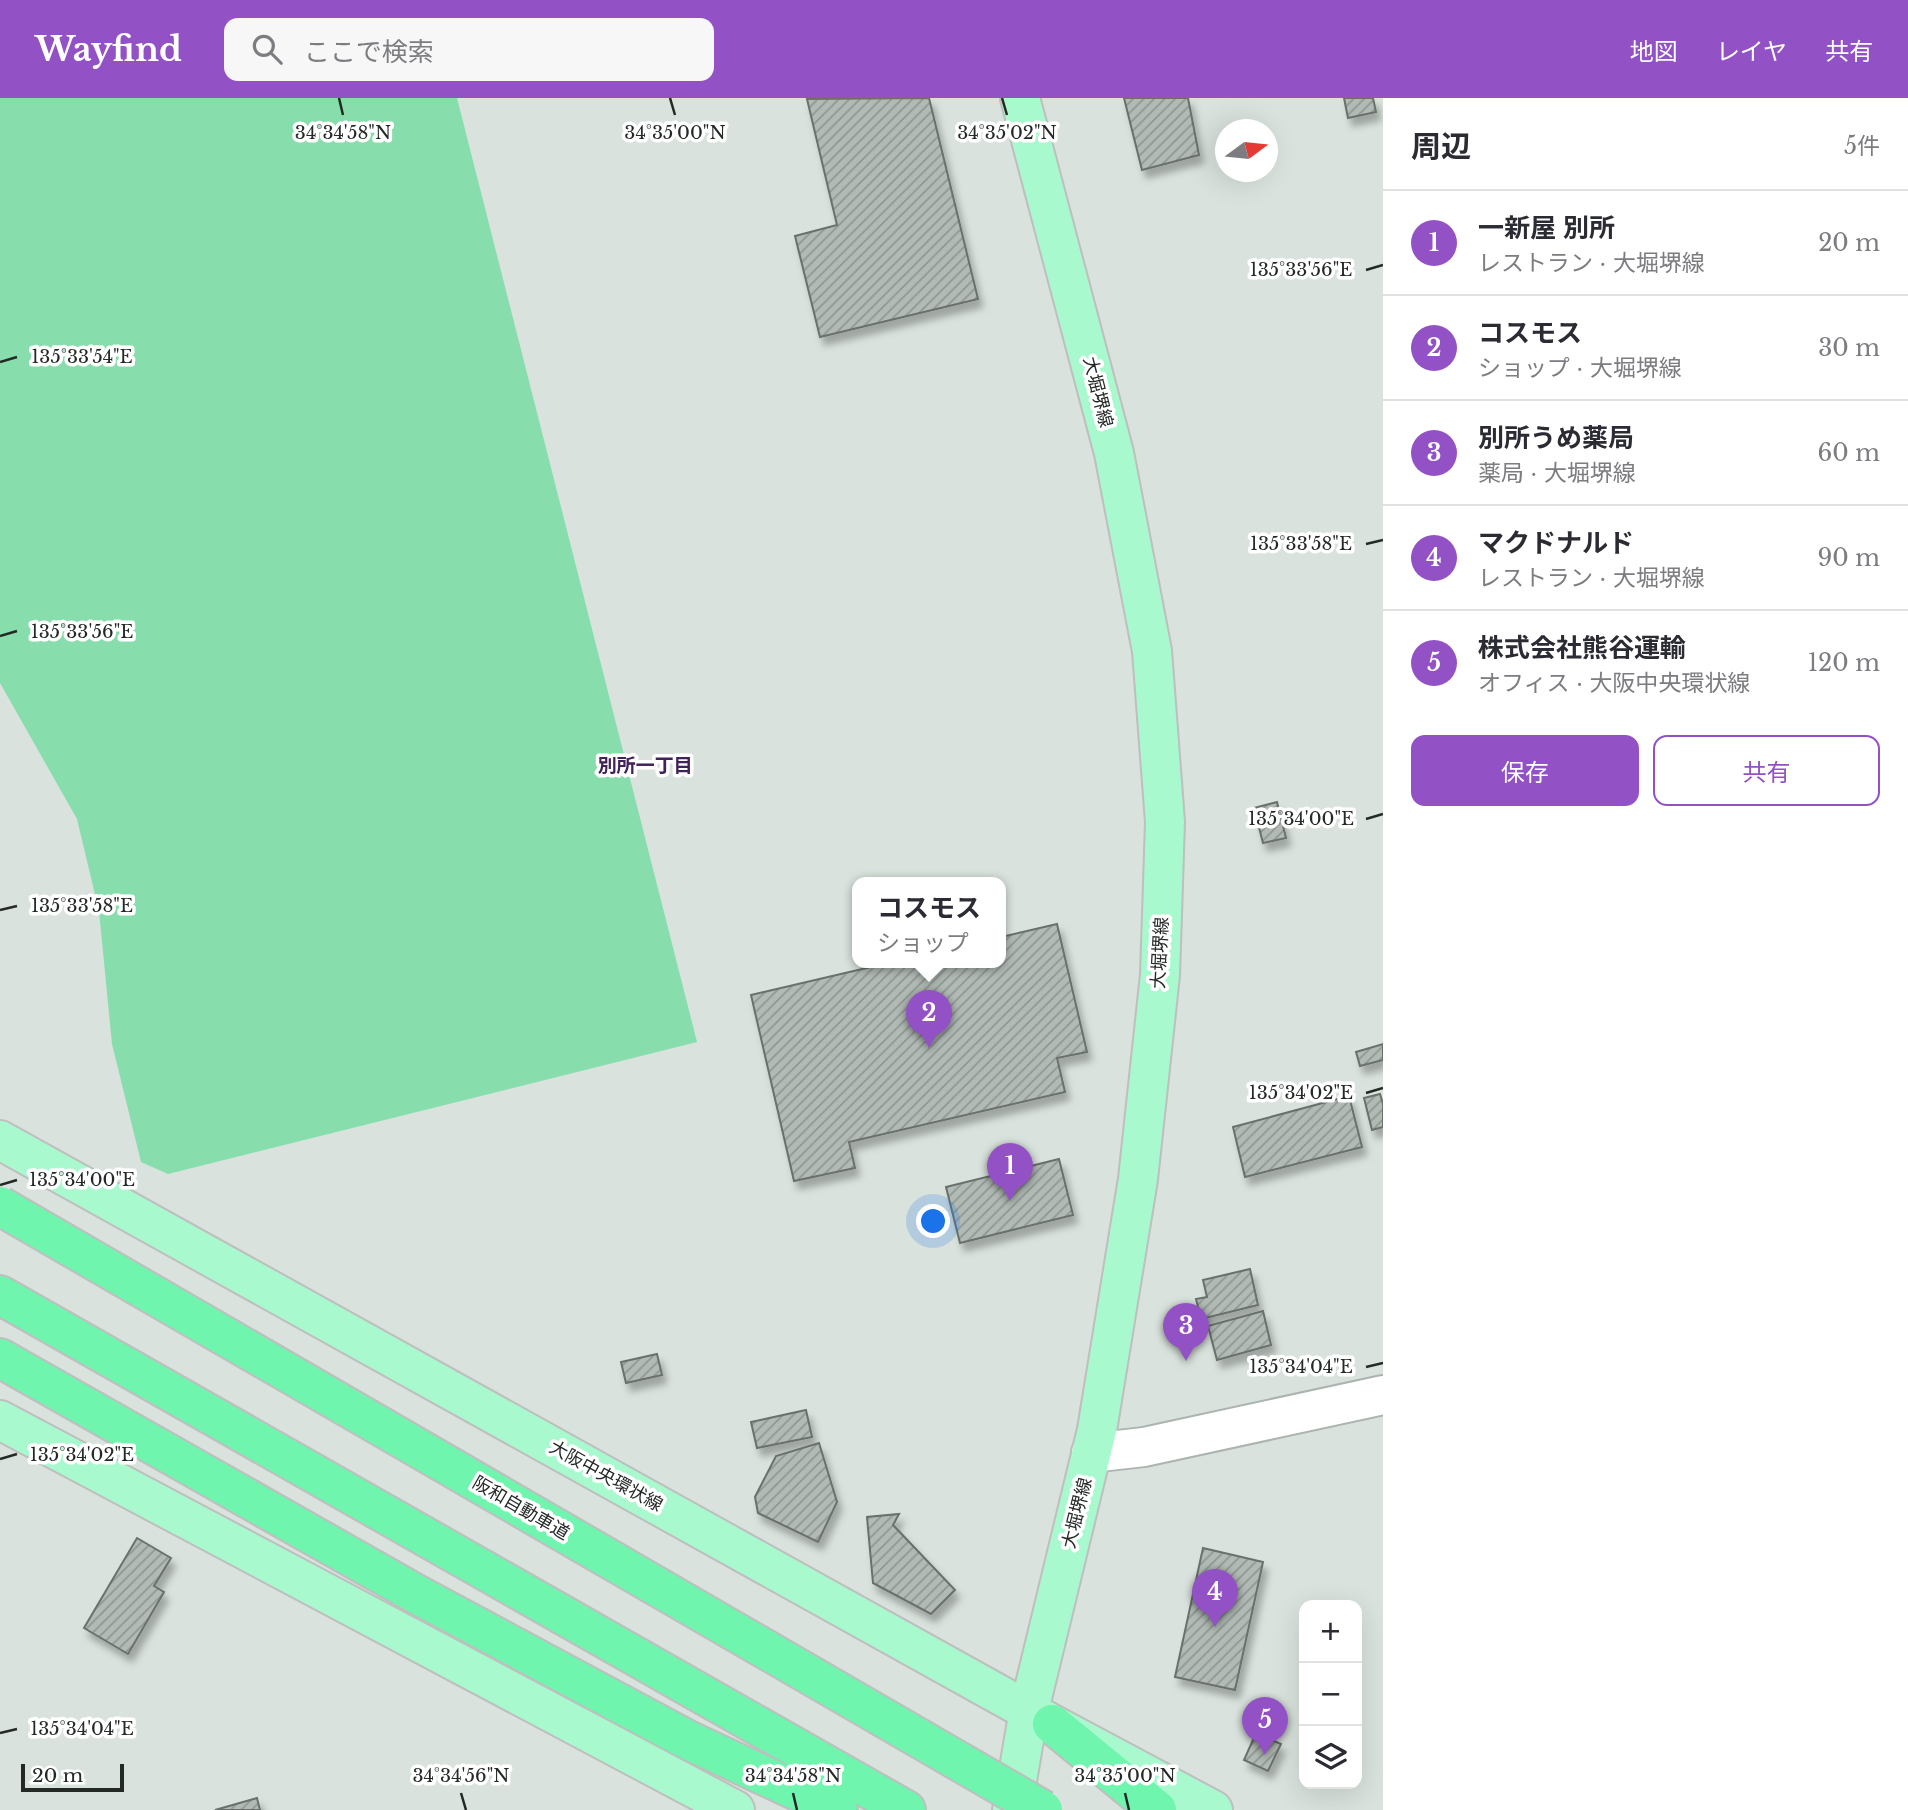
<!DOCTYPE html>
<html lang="ja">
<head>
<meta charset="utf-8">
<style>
	:root { --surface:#fff; --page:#f7f7f7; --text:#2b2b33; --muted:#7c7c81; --line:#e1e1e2; --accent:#9351c6 }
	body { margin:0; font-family:"Libre Baskerville","Noto Sans JP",serif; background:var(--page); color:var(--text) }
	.controls { position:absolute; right:21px; bottom:21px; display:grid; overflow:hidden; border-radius:14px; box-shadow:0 7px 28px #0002 }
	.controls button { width:63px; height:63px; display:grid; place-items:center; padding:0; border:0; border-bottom:2px solid var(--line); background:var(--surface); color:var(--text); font:35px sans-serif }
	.compass { position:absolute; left:1215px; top:21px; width:63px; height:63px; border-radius:50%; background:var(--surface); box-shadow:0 7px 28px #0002; rotate:75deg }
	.scale { position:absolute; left:21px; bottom:18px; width:103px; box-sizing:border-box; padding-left:7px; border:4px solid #252926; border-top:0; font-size:19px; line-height:24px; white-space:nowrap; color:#252926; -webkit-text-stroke:5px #fff; paint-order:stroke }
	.you { position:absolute; left:934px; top:1124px; width:24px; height:24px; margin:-18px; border:5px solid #fff; border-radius:50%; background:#1a73e8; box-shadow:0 0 0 10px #1a73e833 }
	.badge { display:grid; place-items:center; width:46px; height:46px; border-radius:50%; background:var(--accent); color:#fff; font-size:23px; font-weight:700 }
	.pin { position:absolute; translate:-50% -58px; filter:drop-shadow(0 2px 4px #0008) }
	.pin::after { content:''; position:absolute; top:37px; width:24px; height:21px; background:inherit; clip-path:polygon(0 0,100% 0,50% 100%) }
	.popup { position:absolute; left:852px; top:779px; width:154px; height:91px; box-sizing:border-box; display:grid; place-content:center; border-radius:14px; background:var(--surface); filter:drop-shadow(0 2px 5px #0005); font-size:23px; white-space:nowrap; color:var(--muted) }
	.popup b { font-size:26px; color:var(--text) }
	.popup::after { content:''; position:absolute; left:50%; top:100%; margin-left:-14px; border:14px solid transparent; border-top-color:var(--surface) }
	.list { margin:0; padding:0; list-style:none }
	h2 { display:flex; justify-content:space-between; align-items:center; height:91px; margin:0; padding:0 28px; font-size:30px }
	h2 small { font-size:23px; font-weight:400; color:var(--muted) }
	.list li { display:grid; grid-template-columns:46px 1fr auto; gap:21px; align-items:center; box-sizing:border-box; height:105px; padding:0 28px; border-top:2px solid var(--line) }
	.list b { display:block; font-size:26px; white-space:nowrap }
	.list p { margin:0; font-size:23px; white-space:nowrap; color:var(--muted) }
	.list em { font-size:23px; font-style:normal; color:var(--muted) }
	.actions { display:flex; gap:14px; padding:21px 28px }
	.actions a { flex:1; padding:16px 0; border:2px solid var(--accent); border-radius:14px; text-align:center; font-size:24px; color:var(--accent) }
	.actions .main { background:var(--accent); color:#fff }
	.icon { flex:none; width:38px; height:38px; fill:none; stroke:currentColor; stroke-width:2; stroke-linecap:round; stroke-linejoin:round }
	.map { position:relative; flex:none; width:1383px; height:1712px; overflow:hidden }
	header { display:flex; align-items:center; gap:42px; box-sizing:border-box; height:98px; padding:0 35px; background:var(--accent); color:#fff }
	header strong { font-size:33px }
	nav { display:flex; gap:38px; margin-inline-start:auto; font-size:24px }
	.search { width:490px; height:63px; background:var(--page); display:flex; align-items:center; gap:18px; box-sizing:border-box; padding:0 24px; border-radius:14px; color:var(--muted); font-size:26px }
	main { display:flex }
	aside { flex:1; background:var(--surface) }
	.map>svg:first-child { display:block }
	.water { fill:#87deac }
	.building { fill:url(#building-hatch); stroke:#6a716c; stroke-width:2; filter:url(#shadow) }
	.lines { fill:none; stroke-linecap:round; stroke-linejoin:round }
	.minor-casing { stroke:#acb4af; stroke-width:42 }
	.major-casing { stroke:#bebfbe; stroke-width:42 }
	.highway-casing { stroke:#bebfbe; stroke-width:42 }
	.minor { stroke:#fff; stroke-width:38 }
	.major { stroke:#a9f9ce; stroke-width:38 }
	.highway { stroke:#6ff5ae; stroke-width:38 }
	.highway-bridge-casing { stroke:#bebfbe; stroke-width:42; stroke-linecap:butt }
	.highway-bridge { stroke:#6ff5ae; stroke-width:38 }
	.ticks { fill:none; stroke:#252926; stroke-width:2.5 }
	.labels { text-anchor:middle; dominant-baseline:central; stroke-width:7; stroke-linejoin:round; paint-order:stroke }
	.street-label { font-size:18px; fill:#252926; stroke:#fff }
	.neighbourhood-label { font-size:19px; font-weight:bold; fill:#41215a; stroke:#fff }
	.ticks-label { font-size:18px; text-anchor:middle; fill:#252926; stroke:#fff; stroke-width:7; stroke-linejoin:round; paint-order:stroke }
</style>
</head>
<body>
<header>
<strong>Wayfind</strong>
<div class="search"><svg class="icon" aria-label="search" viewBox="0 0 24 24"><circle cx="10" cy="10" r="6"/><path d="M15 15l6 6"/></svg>ここで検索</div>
<nav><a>地図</a><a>レイヤ</a><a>共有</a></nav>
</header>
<main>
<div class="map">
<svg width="1383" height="1712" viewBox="0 0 1383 1712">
	<defs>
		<pattern id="building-hatch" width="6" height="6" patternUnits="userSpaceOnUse" patternTransform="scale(1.75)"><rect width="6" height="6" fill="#b1bab4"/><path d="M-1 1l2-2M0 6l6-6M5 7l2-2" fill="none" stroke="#909792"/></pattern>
		<filter id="shadow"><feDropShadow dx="4.5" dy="8" stdDeviation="3.5" flood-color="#0004"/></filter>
	</defs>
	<rect width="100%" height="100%" fill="#d9e2dc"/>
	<path class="water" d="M 0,0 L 457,0 L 697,944 L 168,1076 L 141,1064 L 112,946 L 99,813 L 77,721 L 0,585 Z"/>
	<g class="building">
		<path d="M 929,0 L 978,201 L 820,239 L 795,138 L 837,127 L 807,1 Z"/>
		<path d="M 1124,0 L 1188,0 L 1199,57 L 1142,72 Z"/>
		<path d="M 1344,0 L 1373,0 L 1376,14 L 1348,20 Z"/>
		<path d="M 1277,704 L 1286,740 L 1263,745 L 1254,710 Z"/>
		<path d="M 1057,826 L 1087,954 L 1057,960 L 1065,994 L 849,1044 L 855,1070 L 794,1083 L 751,897 L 892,864 L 1001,864 L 1001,839 Z"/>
		<path d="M 1383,946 L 1383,962 L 1360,968 L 1356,954 Z"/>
		<path d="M 1380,996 L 1383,1006 L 1383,1029 L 1372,1032 L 1364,1000 Z"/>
		<path d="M 1349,998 L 1362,1049 L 1245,1079 L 1233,1029 Z"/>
		<path d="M 1059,1061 L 1073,1117 L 960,1145 L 946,1089 Z"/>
		<path d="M 1250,1171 L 1258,1207 L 1201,1221 L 1196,1201 L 1207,1199 L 1203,1182 Z"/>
		<path d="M 1263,1213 L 1271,1247 L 1217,1262 L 1208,1228 Z"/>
		<path d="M 657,1256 L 662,1277 L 626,1285 L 621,1264 Z"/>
		<path d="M 806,1312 L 812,1339 L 757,1350 L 751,1324 Z"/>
		<path d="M 819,1345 L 837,1404 L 818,1444 L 758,1415 L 755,1399 L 776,1358 Z"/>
		<path d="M 899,1416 L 893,1427 L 955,1492 L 931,1516 L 873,1485 L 867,1419 Z"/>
		<path d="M 137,1440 L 171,1460 L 154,1488 L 164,1494 L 128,1556 L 84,1530 Z"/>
		<path d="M 1203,1450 L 1263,1464 L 1235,1592 L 1175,1579 Z"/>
		<path d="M 1256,1635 L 1281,1646 L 1268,1673 L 1244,1662 Z"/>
		<path d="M 257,1700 L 260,1712 L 215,1712 Z"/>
	</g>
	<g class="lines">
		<defs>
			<path id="minor" d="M 1091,1355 L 1144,1349 L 1383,1297"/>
			<g id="major">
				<path d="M 0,1042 L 1052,1626 L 1213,1712"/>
				<path d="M 0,1322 L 735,1712"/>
				<path d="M 1012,1712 L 1029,1612 L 1097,1332 L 1138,1081 L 1160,877 L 1165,724 L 1152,553 L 1114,355 L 1020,0"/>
			</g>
			<g id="highway">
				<path d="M 0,1197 L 906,1712"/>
				<path d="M 0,1260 L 418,1497 L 688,1642 L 838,1712"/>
				<path d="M 1052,1626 L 1157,1712"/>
			</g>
		</defs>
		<use href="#minor" class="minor-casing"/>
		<use href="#major" class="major-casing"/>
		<use href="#highway" class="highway-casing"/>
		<use href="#minor" class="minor"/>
		<use href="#major" class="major"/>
		<use href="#highway" class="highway"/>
		<defs>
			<path id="highway-bridge" d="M 0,1108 L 1043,1712"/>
		</defs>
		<use href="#highway-bridge" class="highway-bridge-casing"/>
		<use href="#highway-bridge" class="highway-bridge"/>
	</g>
	<path class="ticks" d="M 339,0 L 343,17M 670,0 L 675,17M 1002,0 L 1007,17M 1366,172 L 1383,167M 0,264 L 17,259M 1366,446 L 1383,442M 0,538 L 17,533M 1366,721 L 1383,716M 0,812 L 17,808M 1366,995 L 1383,990M 0,1087 L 17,1082M 1366,1269 L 1383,1265M 0,1361 L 17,1356M 0,1635 L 17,1631M 461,1695 L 466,1712M 793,1695 L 797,1712M 1125,1695 L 1129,1712"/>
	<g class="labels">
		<g class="street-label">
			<text transform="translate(1098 294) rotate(76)">大堀堺線</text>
			<text transform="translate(1160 855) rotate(-87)">大堀堺線</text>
			<text transform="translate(606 1378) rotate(29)">大阪中央環状線</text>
			<text transform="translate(521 1410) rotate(30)">阪和自動車道</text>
			<text transform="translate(1077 1415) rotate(-76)">大堀堺線</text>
		</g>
		<g class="neighbourhood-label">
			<text x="645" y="667">別所一丁目</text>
		</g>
	</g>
	<g class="ticks-label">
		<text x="343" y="41">34°34'58"N</text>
		<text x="675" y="41">34°35'00"N</text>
		<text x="1007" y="41">34°35'02"N</text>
		<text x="1301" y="178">135°33'56"E</text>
		<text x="82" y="265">135°33'54"E</text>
		<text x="1301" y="452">135°33'58"E</text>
		<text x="82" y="540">135°33'56"E</text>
		<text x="1301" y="727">135°34'00"E</text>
		<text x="82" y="814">135°33'58"E</text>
		<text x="1301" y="1001">135°34'02"E</text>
		<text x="82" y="1088">135°34'00"E</text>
		<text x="1301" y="1275">135°34'04"E</text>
		<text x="82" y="1363">135°34'02"E</text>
		<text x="82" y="1637">135°34'04"E</text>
		<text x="461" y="1684">34°34'56"N</text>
		<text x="793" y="1684">34°34'58"N</text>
		<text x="1125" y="1684">34°35'00"N</text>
	</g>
</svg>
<div class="controls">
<button>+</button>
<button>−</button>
<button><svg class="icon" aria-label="layers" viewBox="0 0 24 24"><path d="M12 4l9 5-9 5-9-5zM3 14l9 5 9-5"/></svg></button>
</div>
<svg class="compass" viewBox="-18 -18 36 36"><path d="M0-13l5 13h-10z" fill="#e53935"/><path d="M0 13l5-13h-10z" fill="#7c7c81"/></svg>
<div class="scale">20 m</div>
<div class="you"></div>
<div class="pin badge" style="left:1010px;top:1103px">1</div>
<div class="pin badge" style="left:929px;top:950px">2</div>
<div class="popup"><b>コスモス</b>ショップ</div>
<div class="pin badge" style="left:1186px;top:1263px">3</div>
<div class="pin badge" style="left:1215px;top:1529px">4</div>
<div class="pin badge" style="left:1265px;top:1657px">5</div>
</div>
<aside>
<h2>周辺<small>5件</small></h2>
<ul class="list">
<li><span class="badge">1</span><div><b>一新屋 別所</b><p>レストラン · 大堀堺線</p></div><em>20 m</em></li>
<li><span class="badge">2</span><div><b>コスモス</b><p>ショップ · 大堀堺線</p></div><em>30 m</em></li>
<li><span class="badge">3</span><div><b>別所うめ薬局</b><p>薬局 · 大堀堺線</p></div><em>60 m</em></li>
<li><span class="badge">4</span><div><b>マクドナルド</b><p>レストラン · 大堀堺線</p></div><em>90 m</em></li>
<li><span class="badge">5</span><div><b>株式会社熊谷運輸</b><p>オフィス · 大阪中央環状線</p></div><em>120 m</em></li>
</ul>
<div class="actions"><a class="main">保存</a><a>共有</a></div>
</aside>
</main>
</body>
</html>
